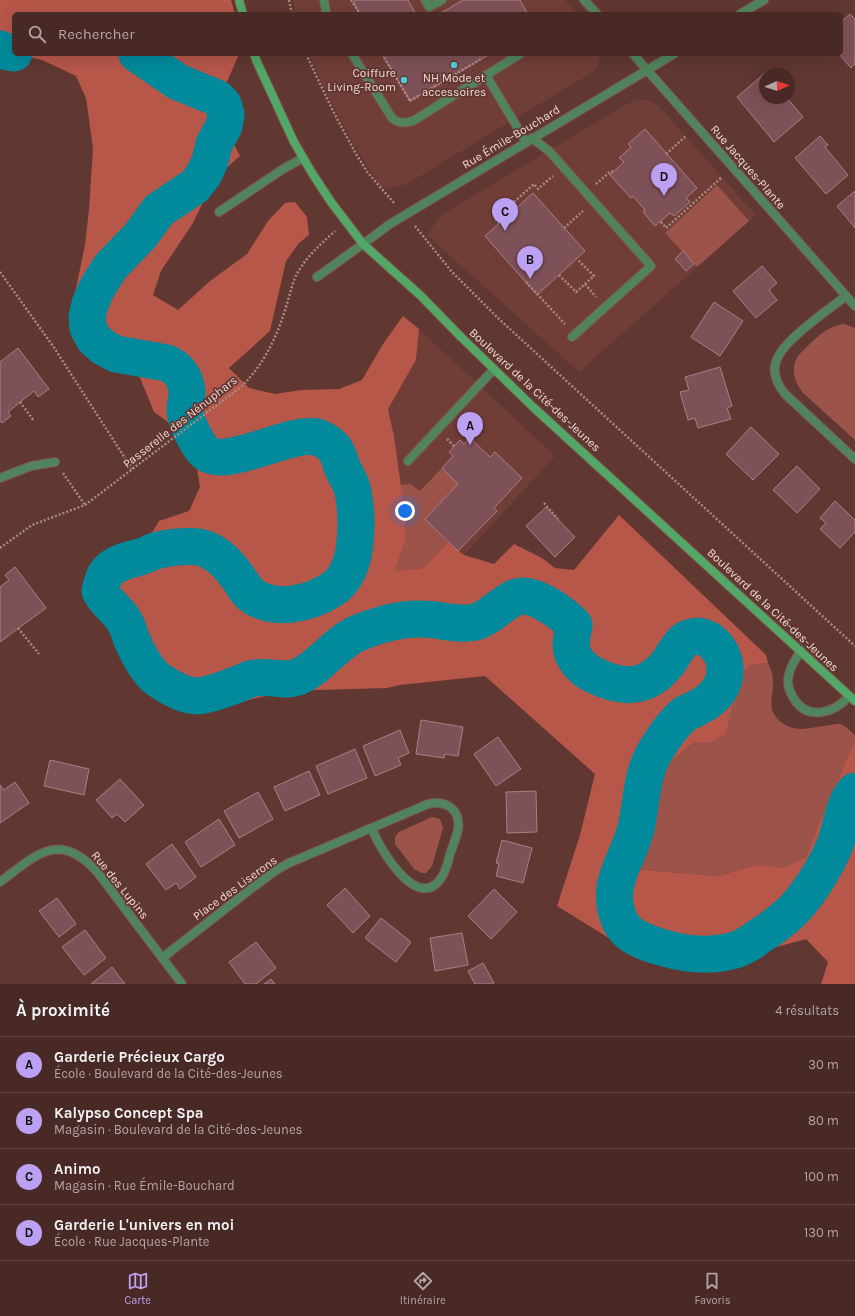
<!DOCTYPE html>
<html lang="fr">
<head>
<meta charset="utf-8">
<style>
	:root { --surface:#492925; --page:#50312d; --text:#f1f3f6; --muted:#b1a6a7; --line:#614542; --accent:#bca0f2 }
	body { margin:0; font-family:Karla,sans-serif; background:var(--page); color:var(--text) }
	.compass { position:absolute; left:759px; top:68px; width:36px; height:36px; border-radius:50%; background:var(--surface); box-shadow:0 4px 16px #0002; rotate:87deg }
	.you { position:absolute; left:405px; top:511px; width:14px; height:14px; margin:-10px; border:3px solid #fff; border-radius:50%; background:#1a73e8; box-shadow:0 0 0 6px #1a73e833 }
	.badge { display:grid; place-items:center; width:26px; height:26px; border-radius:50%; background:var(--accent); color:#111; font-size:13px; font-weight:700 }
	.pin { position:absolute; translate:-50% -33px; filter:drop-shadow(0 1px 2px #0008) }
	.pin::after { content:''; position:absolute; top:21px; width:14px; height:12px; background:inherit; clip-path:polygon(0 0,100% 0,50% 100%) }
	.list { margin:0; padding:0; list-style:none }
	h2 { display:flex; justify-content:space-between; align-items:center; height:52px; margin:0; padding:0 16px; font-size:17px }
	h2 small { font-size:13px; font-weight:400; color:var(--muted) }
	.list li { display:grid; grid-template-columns:26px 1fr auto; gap:12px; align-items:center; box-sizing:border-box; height:56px; padding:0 16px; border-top:1px solid var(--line) }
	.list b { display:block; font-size:15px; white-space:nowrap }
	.list p { margin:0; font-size:13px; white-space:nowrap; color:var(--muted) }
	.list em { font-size:13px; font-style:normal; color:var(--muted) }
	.icon { flex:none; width:22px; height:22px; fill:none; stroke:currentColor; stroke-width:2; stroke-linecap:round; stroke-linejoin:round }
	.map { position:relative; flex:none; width:855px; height:984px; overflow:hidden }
	.search { position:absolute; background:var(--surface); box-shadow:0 4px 16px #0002; left:12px; right:12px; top:12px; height:44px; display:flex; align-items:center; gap:10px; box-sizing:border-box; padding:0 14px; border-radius:6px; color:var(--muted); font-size:15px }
	.sheet { height:276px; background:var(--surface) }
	nav { display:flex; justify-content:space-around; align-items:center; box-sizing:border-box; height:56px; border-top:1px solid var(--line); background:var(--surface); font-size:11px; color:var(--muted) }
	nav a { display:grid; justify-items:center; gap:2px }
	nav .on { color:var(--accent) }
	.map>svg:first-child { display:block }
	.built { fill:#703e37 }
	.green { fill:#9c544a }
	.forest { fill:#b6574a }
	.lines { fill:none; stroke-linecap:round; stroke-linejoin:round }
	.river { stroke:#018a9b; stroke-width:37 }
	.building { fill:#7e5158; stroke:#ae7d84 }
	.lane-casing { stroke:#7b544e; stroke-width:10 }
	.street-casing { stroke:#7b544e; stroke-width:10 }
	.secondary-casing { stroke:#7b544e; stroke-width:10 }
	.path { stroke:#aa8882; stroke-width:2.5; stroke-dasharray:2 2; stroke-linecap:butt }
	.lane { stroke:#51845c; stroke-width:8 }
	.street { stroke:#51845c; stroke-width:8 }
	.secondary { stroke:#53a767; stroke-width:8 }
	.poi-dot { fill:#54cadd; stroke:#613731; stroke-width:1.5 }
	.labels { text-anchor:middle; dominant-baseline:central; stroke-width:3.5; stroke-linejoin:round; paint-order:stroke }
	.poi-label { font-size:12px; fill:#f3d9d4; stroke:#613731; text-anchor:end }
	.street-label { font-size:12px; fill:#f3d9d4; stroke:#613731 }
</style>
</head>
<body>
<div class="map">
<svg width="855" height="984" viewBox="0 0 855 984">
	<rect width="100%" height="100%" fill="#613731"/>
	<g class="built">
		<path d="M 293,0 L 565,0 L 577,14 L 295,14 Z"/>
		<path d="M 309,54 L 601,54 L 599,62 L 596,69 L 588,75 L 407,184 L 397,187 L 381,188 L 355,146 L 328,96 Z"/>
		<path d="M 637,100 L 646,100 L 654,103 L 664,112 L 756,215 L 579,372 L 427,235 L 441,215 L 629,103 Z"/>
		<path d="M 419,329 L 555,456 L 464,555 L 458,551 L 423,568 L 400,485 L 394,436 L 388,409 L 416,360 Z"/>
	</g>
	<g class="green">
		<path d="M 717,185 L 749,221 L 697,267 L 665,233 Z"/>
		<path d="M 844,324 L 855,328 L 855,440 L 803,393 C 794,381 790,369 798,356 C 811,343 825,326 844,324 Z"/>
		<path d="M 442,468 L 458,484 L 425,519 L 448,542 L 423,568 L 395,571 L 406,539 L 405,516 L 400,485 L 410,484 L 420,491 Z"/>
		<path d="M 768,663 C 771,669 773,675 773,681 C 774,693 767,707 776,717 C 792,736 810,727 831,725 C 834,724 837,724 840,724 C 846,726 850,731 855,735 L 855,740 L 821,818 L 806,857 L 785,869 L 755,865 L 719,876 L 635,869 L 644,843 L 647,820 L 651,770 L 658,763 L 675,758 L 695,742 L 712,742 L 725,733 L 738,676 L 750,665 Z"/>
		<path d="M 432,817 L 440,819 L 443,828 L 432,866 L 426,873 L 422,873 L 414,869 L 395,844 L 395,837 L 399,832 Z"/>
	</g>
	<g class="forest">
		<path d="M 0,0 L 231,0 L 235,14 L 14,14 L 14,54 L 4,51 L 0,53 Z"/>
		<path d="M 16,54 L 239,54 L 223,91 L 226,128 L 240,156 L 215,178 L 193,223 L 161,271 L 153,295 L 178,310 L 210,281 L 247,254 L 268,221 L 285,203 L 295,202 L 307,217 L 309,235 L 299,243 L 286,261 L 270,331 L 229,368 L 249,388 L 275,394 L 301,390 L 339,389 L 362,380 L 383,344 L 403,316 L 419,329 L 416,360 L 388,409 L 394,436 L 405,516 L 406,539 L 395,571 L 423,568 L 448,542 L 464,555 L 494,564 L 514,544 L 542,558 L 555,568 L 574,570 L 619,515 L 766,655 L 768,663 L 750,665 L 739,676 L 726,733 L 712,742 L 695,742 L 675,758 L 658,763 L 651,770 L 647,820 L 644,843 L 635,869 L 719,876 L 755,865 L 785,868 L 806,857 L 821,818 L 855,740 L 855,984 L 821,984 L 828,962 L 806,939 L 729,960 L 679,967 L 633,953 L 557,906 L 580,835 L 595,774 L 485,676 L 400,685 L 387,688 L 285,691 L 221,707 L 179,705 L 152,695 L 134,675 L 124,644 L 104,615 L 94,598 L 94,587 L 96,573 L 102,563 L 115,555 L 127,551 L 153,531 L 159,521 L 189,511 L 200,487 L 192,439 L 154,412 L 138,373 L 131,363 L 115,354 L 92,351 L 69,322 L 85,245 L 89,209 L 93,148 L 86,98 L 76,76 L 42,60 Z"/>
	</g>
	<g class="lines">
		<g class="river">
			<path d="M 0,49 L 3,51 L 14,53"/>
			<path d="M 137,54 L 178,82 L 217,98 L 223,104 L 226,114 L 224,126 L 214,144 L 210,161 L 204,174 L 195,186 L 159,210 L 140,236 L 111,266 L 97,288 L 90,304 L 87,317 L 88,328 L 94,339 L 103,347 L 116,354 L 167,363 C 179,368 186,379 187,392 C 187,398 185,405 185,412 C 186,422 198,447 206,453 C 227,469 291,431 317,437 C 323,439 330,444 334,448 C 338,453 340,461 342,467 C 345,473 348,479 351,485 C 356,500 357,525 355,541 C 354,559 347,581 331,590 C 309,604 274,612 251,595 C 247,592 244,586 241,582 C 232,569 223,557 208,550 C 196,544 168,547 155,551 C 151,552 147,555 143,556 C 131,560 118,561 109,570 C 103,576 102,583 100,591 C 105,602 116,608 123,619 C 127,625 129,631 131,638 C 136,650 144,665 152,674 C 157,680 165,684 172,688 C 179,692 189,696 198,696 C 212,695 227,688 241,683 C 245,681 250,678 255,678 C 270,675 285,683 300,676 C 322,666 337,640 363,631 C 381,624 402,618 422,619 C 440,619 457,626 476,622 C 491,617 500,605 514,598 C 531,589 562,613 574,625 C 573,632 571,639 571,646 C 572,659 583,670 594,675 C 622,689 646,690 667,664 C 673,657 677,646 685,640 C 705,627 725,650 725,669 C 725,688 713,700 697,708 C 692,711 686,712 682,716 C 672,726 663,738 656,750 C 641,773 642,802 636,828 C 632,845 623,860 618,876 C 611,895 614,923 632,935 C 641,941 653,945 664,948 C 688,955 711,957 735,950 C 745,947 753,941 761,935 C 771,929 780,922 789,914 C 806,899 825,868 834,847 C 842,829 841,807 855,791"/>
		</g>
	</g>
	<g class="building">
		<path d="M 356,0 L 408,0 L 416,14 L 360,14 L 353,2 Z"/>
		<path d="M 463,0 L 520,0 L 528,14 L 439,14 Z"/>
		<path d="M 850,14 L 855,19 L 855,64 L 851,68 L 839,54 L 841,54 L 841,22 Z"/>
		<path d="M 382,54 L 490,54 L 410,101 Z"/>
		<path d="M 766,72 L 767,74 L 765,74 L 765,98 L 787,98 L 803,117 L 774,142 L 737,97 Z"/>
		<path d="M 645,129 L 697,188 L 686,198 L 690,202 L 674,216 L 670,213 L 655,226 L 643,212 L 645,210 L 633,196 L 631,198 L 610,175 L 624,162 L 619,158 L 631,147 L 628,144 Z"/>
		<path d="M 820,136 L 828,145 L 825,147 L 848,175 L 826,194 L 795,158 Z"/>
		<path d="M 855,191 L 855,228 L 837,206 Z"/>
		<path d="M 533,193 L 585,251 L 537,295 L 485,236 Z"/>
		<path d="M 683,251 L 694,264 L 686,271 L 675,259 Z"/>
		<path d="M 762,266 L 777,283 L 769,290 L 777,300 L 756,318 L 733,291 Z"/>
		<path d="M 714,302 L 743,321 L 720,356 L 691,337 Z"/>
		<path d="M 18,348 L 49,389 L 38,397 L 34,391 L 8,412 L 11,416 L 2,423 L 0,421 L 0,362 Z"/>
		<path d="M 720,367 L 732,406 L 727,408 L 731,419 L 698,428 L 695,418 L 688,420 L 680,392 L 689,390 L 685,377 Z"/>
		<path d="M 751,427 L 779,454 L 753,480 L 726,454 Z"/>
		<path d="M 470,438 L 490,457 L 495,452 L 522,478 L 494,508 L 497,511 L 458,551 L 425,519 L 458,484 L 442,468 L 453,456 L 449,452 L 460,440 L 464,444 Z"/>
		<path d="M 797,466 L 820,489 L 797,513 L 773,490 Z"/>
		<path d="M 835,501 L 855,520 L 855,532 L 840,548 L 820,529 L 826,523 L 820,518 Z"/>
		<path d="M 546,507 L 575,537 L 555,557 L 526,526 Z"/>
		<path d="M 15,567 L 46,608 L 0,642 L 0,587 L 9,580 L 5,575 Z"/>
		<path d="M 421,720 L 463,727 L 458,756 L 445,754 L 444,758 L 416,754 Z"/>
		<path d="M 400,730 L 409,753 L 398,758 L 401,765 L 375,776 L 363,746 Z"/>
		<path d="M 498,737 L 521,769 L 496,786 L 474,754 Z"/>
		<path d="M 355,749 L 367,778 L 328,794 L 316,766 Z"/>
		<path d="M 50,760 L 89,769 L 84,795 L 44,786 Z"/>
		<path d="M 309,771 L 320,795 L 285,811 L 274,787 Z"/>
		<path d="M 120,779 L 144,805 L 125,822 L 117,814 L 112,818 L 96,800 Z"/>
		<path d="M 15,782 L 29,803 L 0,823 L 0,785 L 4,790 Z"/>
		<path d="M 536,791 L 537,832 L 507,833 L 506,792 Z"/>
		<path d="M 258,792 L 273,819 L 239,838 L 224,811 Z"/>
		<path d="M 219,819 L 235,845 L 201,867 L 185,842 Z"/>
		<path d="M 502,840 L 532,848 L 523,883 L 496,876 L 499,864 L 496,863 Z"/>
		<path d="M 172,844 L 196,877 L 180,889 L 176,883 L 166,890 L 146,864 Z"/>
		<path d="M 345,888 L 370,916 L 353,933 L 327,905 Z"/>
		<path d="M 494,889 L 517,912 L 491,939 L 468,916 Z"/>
		<path d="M 57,898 L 76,924 L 59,937 L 39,911 Z"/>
		<path d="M 381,918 L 411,942 L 396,962 L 365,938 Z"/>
		<path d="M 85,930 L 106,958 L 84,975 L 62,947 Z"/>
		<path d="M 462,933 L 468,965 L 435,971 L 430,938 Z"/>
		<path d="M 256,942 L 276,968 L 256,984 L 245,984 L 229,962 Z"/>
		<path d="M 483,963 L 494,983 L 492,984 L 475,984 L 468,971 Z"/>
		<path d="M 112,967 L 125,984 L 91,984 Z"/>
		<path d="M 271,979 L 275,984 L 264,984 Z"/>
	</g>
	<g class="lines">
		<defs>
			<g id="lane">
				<path d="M 324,0 L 326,13"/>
				<path d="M 425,0 L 429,7 L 442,0"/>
				<path d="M 352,54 L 392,118 C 399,124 405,123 413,121 L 520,54"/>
				<path d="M 486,75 L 526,142"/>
				<path d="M 532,138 L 549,151 L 651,266 L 572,337"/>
				<path d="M 219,212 L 283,169 L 303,158"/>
				<path d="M 317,277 L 363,244"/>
				<path d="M 408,461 L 494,369"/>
				<path d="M 801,651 C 795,660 788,670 788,682 C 788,688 791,694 794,699 C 808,721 835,713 849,696"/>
			</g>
			<g id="street">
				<path d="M 584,0 L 597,14"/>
				<path d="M 740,14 L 764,0"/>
				<path d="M 633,54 L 855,306"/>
				<path d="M 363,244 L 390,224 L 674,54"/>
				<path d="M 846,296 C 828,310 787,338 778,357 C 771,370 776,383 785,394 L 855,459"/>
				<path d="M 0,478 L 31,466 L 55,462"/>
				<path d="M 0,882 C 36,855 60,829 98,873 L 182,984"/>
				<path d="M 162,958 L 252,888 L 278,869 L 289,863 L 428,804 C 446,800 461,809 458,830 C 456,838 453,846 450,854 C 448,863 445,875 438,882 C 414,908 379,847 372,829"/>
			</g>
			<g id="secondary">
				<path d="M 239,0 L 243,14"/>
				<path d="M 254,54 L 257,62 L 294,142 L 312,173 L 331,202 L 363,244 L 421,296 L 461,337 L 533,407 L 855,701"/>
			</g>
		</defs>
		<use href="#lane" class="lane-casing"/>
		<use href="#street" class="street-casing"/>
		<use href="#secondary" class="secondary-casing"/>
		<g class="path">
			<path d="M 289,0 L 292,14"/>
			<path d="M 351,0 L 360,14"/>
			<path d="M 306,54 L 333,111 L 356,154 L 368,173 L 395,204"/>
			<path d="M 382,54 L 410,101"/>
			<path d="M 410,101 L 481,59"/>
			<path d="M 666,154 L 686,136"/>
			<path d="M 596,184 L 611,171 L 613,172"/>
			<path d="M 661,222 L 666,228 L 722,177"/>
			<path d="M 499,224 L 495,219 L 534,184 L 538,189 L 553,176"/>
			<path d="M 415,226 L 452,272 L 499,319 L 855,646"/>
			<path d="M 564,228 L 583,211"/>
			<path d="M 0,272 L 53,346 L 132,469"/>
			<path d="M 559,275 L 576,292 L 594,276 L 577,259"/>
			<path d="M 526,282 L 565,324"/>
			<path d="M 585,284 L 596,297"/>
			<path d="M 20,402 L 34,421"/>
			<path d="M 447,439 L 454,446"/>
			<path d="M 63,473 L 85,505"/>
			<path d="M 544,503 L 558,519"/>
			<path d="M 0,548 L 32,525 L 85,505 L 242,386 C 264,364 277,337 286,307 C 290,295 292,282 298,272 C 308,255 321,244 335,231"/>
			<path d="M 18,628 L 39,654"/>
		</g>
		<use href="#lane" class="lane"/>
		<use href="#street" class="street"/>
		<use href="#secondary" class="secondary"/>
	</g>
	<g class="poi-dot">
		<circle cx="454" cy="65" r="4"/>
		<circle cx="404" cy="80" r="4"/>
	</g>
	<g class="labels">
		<g class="poi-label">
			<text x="396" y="73">Coiffure<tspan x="396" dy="14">Living-Room</tspan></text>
			<text x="454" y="78" text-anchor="middle">NH Mode et<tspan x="454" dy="14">accessoires</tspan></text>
		</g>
		<g class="street-label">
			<text transform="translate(511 137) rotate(-31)">Rue Émile-Bouchard</text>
			<text transform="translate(748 167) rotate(49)">Rue Jacques-Plante</text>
			<text transform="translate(535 390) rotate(43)">Boulevard de la Cité-des-Jeunes</text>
			<text transform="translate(180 422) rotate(-38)">Passerelle des Nénuphars</text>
			<text transform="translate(773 610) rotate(43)">Boulevard de la Cité-des-Jeunes</text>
			<text transform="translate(120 885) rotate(51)">Rue des Lupins</text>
			<text transform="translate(235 888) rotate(-36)">Place des Liserons</text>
		</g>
	</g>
</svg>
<svg class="compass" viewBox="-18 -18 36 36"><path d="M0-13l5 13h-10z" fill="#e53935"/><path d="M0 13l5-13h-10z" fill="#b1a6a7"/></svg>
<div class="you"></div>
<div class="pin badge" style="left:470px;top:445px">A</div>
<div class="pin badge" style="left:530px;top:279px">B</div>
<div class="pin badge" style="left:505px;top:231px">C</div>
<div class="pin badge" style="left:664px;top:196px">D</div>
<div class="search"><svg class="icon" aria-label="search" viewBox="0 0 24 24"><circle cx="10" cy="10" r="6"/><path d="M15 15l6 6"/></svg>Rechercher</div>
</div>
<section class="sheet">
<h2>À proximité<small>4 résultats</small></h2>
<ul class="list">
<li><span class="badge">A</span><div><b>Garderie Précieux Cargo</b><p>École · Boulevard de la Cité-des-Jeunes</p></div><em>30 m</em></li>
<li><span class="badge">B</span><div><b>Kalypso Concept Spa</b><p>Magasin · Boulevard de la Cité-des-Jeunes</p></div><em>80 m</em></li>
<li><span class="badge">C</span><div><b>Animo</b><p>Magasin · Rue Émile-Bouchard</p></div><em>100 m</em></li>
<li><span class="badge">D</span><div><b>Garderie L'univers en moi</b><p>École · Rue Jacques-Plante</p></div><em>130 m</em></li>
</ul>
</section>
<nav>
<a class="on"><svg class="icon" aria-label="map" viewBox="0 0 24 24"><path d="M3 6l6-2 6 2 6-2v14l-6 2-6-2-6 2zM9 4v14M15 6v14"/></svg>Carte</a>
<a><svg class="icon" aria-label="directions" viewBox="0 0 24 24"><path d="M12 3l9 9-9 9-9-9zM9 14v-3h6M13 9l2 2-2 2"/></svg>Itinéraire</a>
<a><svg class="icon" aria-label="saved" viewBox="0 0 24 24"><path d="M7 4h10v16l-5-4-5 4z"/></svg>Favoris</a>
</nav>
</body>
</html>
